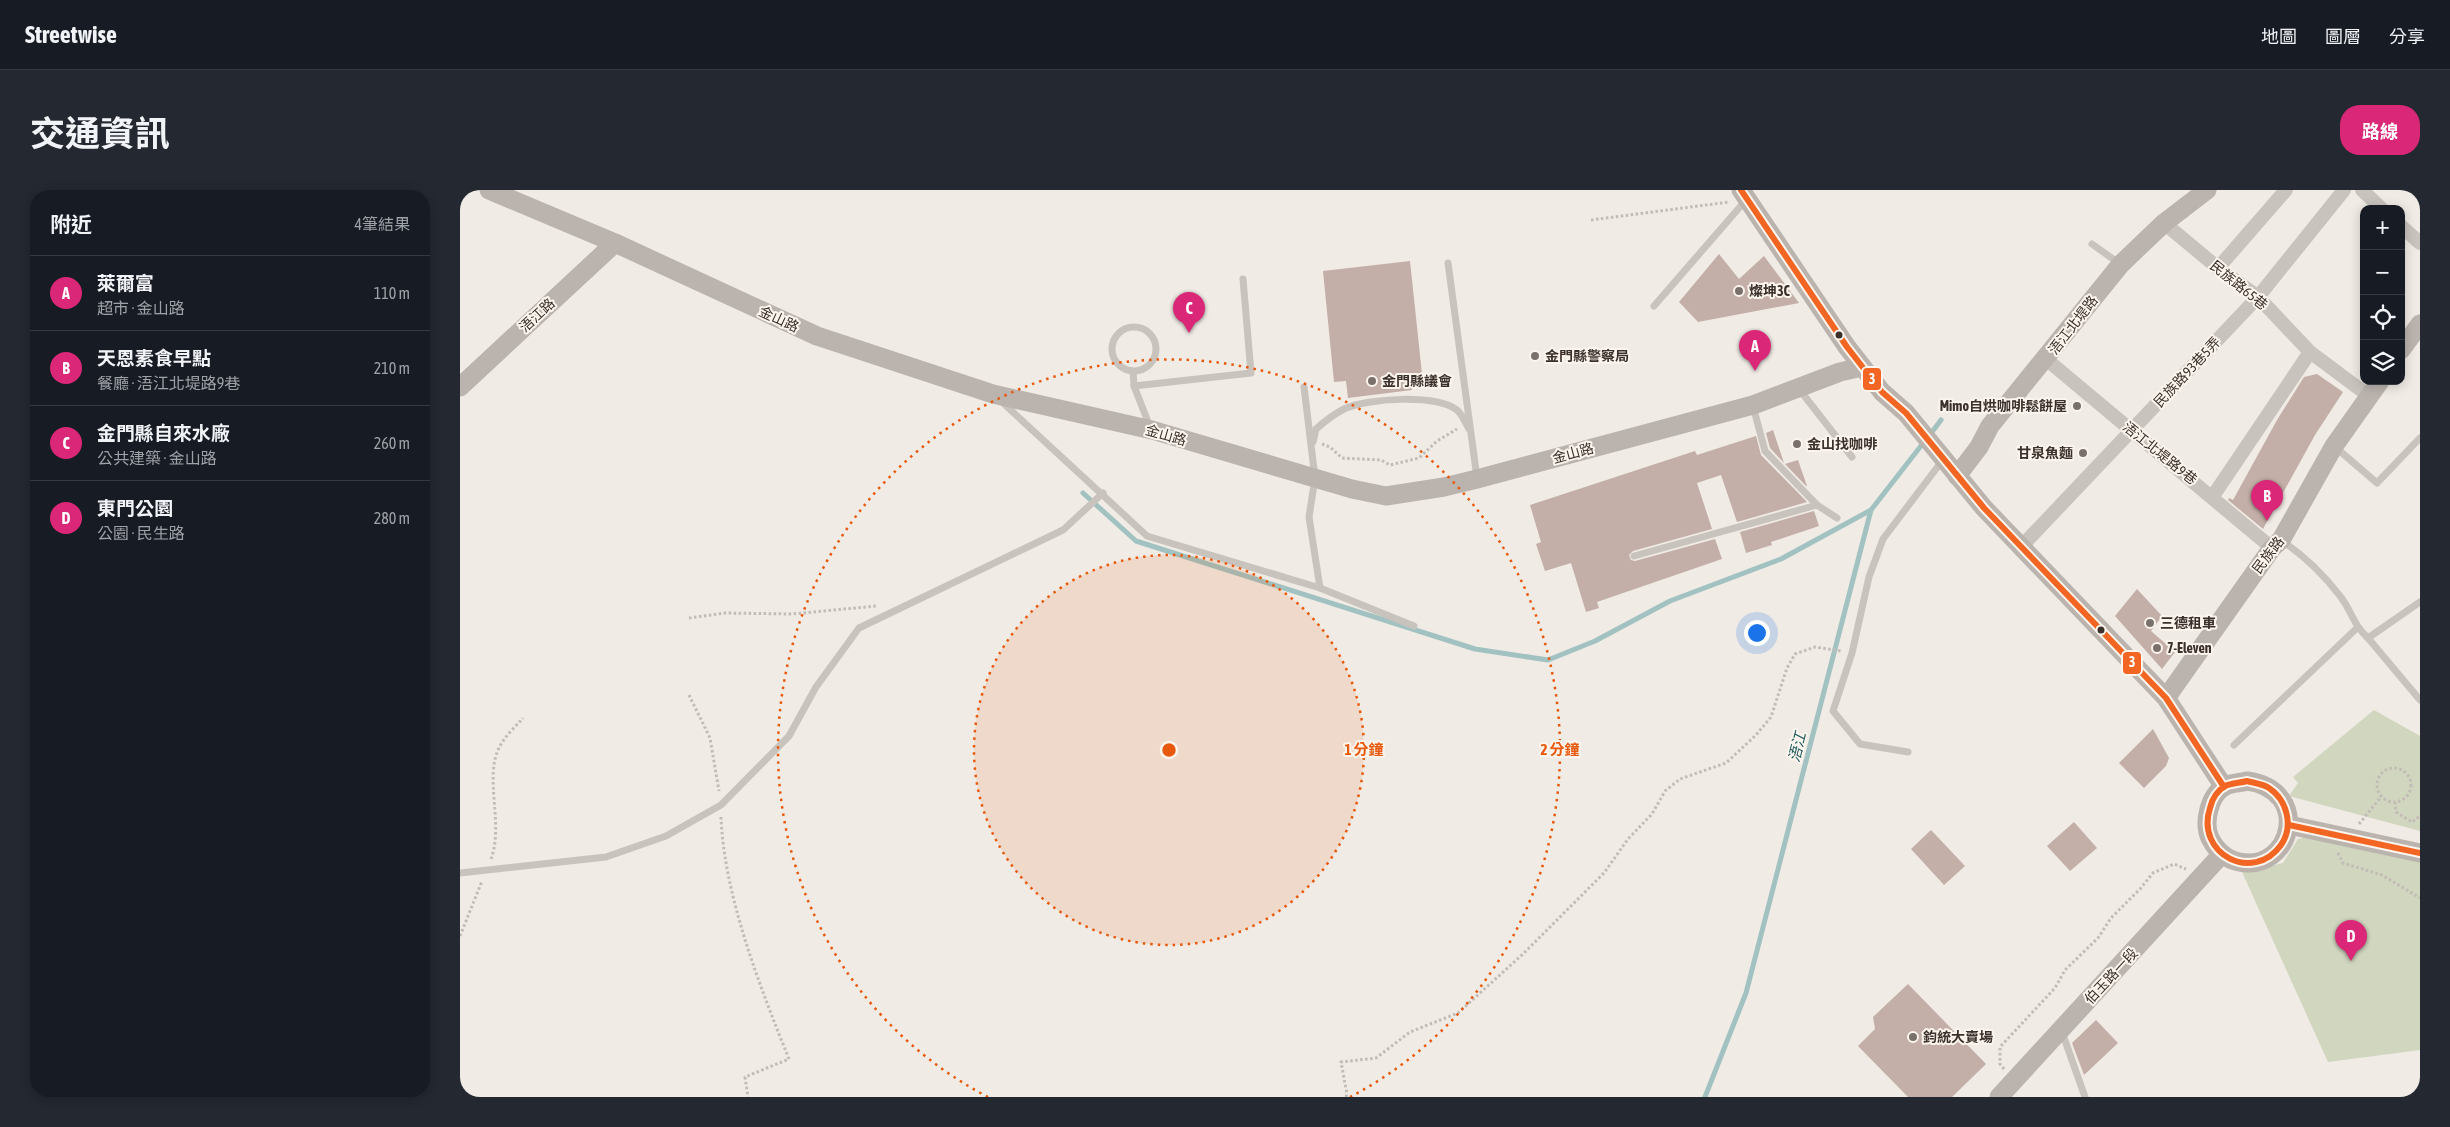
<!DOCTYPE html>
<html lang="zh-TW">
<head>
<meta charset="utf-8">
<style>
	:root { --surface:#171b24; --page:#242831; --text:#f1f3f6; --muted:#9ea1a6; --line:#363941; --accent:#db2777 }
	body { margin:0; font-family:"Asap Condensed","Noto Sans TC",sans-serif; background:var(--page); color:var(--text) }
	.controls { position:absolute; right:15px; top:15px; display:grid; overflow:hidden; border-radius:10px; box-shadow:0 2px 12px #0003 }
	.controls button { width:45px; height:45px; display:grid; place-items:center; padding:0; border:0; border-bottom:1px solid var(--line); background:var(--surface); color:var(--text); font:25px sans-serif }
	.you { position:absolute; left:1296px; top:442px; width:18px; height:18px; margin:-12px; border:4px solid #fff; border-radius:50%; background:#1a73e8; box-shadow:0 0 0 8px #1a73e833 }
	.badge { display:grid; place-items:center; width:32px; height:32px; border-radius:50%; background:var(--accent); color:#fff; font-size:16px; font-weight:700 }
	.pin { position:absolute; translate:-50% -41px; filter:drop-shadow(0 1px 2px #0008) }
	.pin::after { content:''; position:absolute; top:26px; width:18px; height:15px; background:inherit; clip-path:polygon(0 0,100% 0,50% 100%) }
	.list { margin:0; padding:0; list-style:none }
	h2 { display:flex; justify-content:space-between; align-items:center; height:65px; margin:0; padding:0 20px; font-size:21px }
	h2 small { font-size:16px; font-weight:400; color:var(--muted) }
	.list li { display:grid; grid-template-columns:32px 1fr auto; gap:15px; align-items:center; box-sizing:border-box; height:75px; padding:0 20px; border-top:1px solid var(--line) }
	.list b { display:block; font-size:19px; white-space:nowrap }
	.list p { margin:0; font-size:16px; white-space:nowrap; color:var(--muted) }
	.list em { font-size:16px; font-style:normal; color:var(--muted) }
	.icon { flex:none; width:28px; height:28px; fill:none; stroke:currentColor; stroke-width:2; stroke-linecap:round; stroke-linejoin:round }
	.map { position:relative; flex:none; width:1960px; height:907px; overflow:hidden; border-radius:20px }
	header { display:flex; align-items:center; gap:30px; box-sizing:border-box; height:70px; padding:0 25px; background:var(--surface); border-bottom:1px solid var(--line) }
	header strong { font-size:24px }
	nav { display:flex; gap:28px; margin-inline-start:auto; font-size:18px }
	.intro { display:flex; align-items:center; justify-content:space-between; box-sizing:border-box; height:120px; padding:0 30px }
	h1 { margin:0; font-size:35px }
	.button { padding:12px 22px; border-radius:20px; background:var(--accent); color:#fff; font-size:18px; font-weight:700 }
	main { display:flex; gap:30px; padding:0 30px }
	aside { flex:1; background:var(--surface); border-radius:20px; box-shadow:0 2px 12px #0003 }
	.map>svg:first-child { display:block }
	.green { fill:#d1d6bf }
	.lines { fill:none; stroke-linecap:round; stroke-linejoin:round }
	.stream { stroke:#a1c2c1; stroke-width:5 }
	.building { fill:#c3afa7 }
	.path { stroke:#c2bbb6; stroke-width:3; stroke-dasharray:2.5 2.5; stroke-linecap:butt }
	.lane { stroke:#c9c3be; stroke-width:7 }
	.street { stroke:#c9c3be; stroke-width:14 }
	.secondary { stroke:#bab3ae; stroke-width:19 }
	.bus-1-casing { stroke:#fbf5ee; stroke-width:10 }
	.bus-1 { stroke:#f26522; stroke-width:6 }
	.ring { fill:none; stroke:#e8590c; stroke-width:2.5; stroke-dasharray:2.5 5 }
	.poi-dot { fill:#7a716c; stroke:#fbf5ee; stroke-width:2 }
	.bus-dot { fill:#3b302b; stroke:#fbf5ee; stroke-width:2 }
	.labels { text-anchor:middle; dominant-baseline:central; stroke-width:4; stroke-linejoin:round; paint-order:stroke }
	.street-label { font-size:14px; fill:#3b302b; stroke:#fbf5ee }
	.poi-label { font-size:14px; font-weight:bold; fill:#3b302b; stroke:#fbf5ee; text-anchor:start }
	.water-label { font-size:15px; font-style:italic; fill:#1f5a5e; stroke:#fbf5ee }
	.centre { fill:#e8590c; stroke:#fbf5ee; stroke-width:2.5 }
	.ring-label { font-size:15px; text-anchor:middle; font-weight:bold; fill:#e8590c; stroke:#fbf5ee; stroke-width:4; stroke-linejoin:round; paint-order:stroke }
	.line-badge { stroke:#fbf5ee; stroke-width:2 }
	.badge-label { font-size:14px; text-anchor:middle; font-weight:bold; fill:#fff }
</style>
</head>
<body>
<header>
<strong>Streetwise</strong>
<nav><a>地圖</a><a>圖層</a><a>分享</a></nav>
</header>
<div class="intro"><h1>交通資訊</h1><a class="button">路線</a></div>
<main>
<aside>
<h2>附近<small>4筆結果</small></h2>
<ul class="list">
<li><span class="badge">A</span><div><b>萊爾富</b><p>超市 · 金山路</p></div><em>110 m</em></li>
<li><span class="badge">B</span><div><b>天恩素食早點</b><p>餐廳 · 浯江北堤路9巷</p></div><em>210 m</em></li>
<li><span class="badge">C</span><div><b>金門縣自來水廠</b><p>公共建築 · 金山路</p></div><em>260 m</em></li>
<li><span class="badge">D</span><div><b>東門公園</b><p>公園 · 民生路</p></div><em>280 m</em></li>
</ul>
</aside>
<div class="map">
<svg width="1960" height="907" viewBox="0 0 1960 907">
	<rect width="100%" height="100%" fill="#f0ebe5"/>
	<g class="green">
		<path d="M 1914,520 L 1960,546 L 1960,641 L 1829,606 L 1838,593 L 1833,587 Z"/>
		<path d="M 1850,646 L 1960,670 L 1960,860 L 1868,872 L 1782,682 L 1823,673 L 1838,649 Z"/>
	</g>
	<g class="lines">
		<g class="stream">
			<path d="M 1469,246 L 1481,230"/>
			<path d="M 623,303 L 676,351 L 1015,459 L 1088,470 L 1135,451 L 1210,411 L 1321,369 L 1411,320"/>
			<path d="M 1245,907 L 1286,803 L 1411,320 L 1464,252"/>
		</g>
	</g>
	<g class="building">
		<path d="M 1259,64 L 1279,89 L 1304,66 L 1339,113 L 1238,132 L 1219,112 Z"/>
		<path d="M 950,71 L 962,184 L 950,185 L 952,200 L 888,208 L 886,191 L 874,192 L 863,81 Z"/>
		<path d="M 1857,184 L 1883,202 L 1855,245 L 1803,339 L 1768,310 L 1769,308 L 1773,310 L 1817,230 L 1844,187 Z"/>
		<path d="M 1313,240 L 1324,273 L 1310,258 L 1306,243 Z"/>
		<path d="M 1296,246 L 1301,265 L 1347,312 L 1277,332 L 1261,285 L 1237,293 L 1252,339 L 1173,361 L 1169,365 L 1171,370 L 1175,371 L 1255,349 L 1262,369 L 1137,412 L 1139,418 L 1126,422 L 1111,373 L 1085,381 L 1076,354 L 1081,352 L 1070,315 L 1235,261 L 1237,265 Z"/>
		<path d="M 1338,270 L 1347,296 L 1346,296 L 1325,274 Z"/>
		<path d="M 1354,321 L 1359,336 L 1311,352 L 1312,355 L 1286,363 L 1280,342 Z"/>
		<path d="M 1677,399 L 1702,426 L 1691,441 L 1715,462 L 1702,479 L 1655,426 Z"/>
		<path d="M 1693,539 L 1709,568 L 1706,576 L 1684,598 L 1659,573 Z"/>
		<path d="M 1614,632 L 1637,658 L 1610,681 L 1587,656 Z"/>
		<path d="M 1471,640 L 1505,676 L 1484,695 L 1451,659 Z"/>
		<path d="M 1448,794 L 1526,874 L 1492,907 L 1448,907 L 1398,856 L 1415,839 L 1413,827 Z"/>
		<path d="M 1636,830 L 1658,853 L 1624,885 L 1612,853 Z"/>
	</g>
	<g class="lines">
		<g class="path">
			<path d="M 1131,30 L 1269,12"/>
			<path d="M 862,254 L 870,257 L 882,268 L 921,270 L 930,275 L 959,268 L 977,251 L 997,239"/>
			<path d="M 229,428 L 265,423 L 332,424 L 416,416"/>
			<path d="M 229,505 L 250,548 L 259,601"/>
			<circle cx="1934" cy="595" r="17"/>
			<path d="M 1935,612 L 1936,622 L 1952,632 L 1960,626"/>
			<path d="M 261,627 C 264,705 300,797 329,869 L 285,887 L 288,907"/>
			<path d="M 1899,634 L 1921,607"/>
			<path d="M 1878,663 L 1883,673 L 1922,685 L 1960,708"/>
			<path d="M 31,669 C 44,635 24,587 39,558 C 44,547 55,537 63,528"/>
			<path d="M 0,746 L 22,691"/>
			<path d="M 1544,879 L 1540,874 L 1540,857 L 1595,798 L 1605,780 L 1638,748 L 1651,728 L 1680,699 L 1693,683 L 1714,674 L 1726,679"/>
			<path d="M 886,907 L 887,904 L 881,872 L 916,868 L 950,842 L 998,823 L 1063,764 L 1144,683 L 1168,649 L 1192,624 L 1205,601 L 1220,589 L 1266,573 L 1296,545 L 1311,527 L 1327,478 L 1335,464 L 1355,457 L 1381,461"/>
		</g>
		<g class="lane">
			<path d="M 1632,54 L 1660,74"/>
			<path d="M 988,73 L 1017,288"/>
			<path d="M 1194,116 L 1286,10"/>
			<circle cx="674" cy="159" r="22"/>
			<path d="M 673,181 L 674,196 L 690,237"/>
			<path d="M 674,196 L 791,183 L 783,89"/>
			<path d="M 844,197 L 855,288 L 849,327 L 860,398"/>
			<path d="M 1339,199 L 1392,267"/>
			<path d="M 542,212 L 687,346 L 860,398 L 954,436"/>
			<path d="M 1293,216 L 1305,261 L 1357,315 L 1377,328"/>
			<path d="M 853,252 L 856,239 C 864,232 874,224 884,219 C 908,208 975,204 997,220 C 1002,224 1006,234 1009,239"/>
			<path d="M 1874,256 L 1917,293 L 1960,248"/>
			<path d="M 1821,350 C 1843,365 1864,385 1880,406 C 1892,421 1893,435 1908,448 L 1960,412"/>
			<path d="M 1174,366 L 1357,315"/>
			<path d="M 1908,448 L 1960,510"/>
			<path d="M 1774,555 L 1897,438"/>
			<path d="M 1448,562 L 1400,554 L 1373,521 L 1392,463 L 1409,387 L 1423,349 L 1482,271"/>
			<path d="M 0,683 L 146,667 L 206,646 L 261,615 L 329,546 L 356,497 L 399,438 L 603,340 L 643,303"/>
			<path d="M 1602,842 L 1625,907"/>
		</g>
		<g class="street">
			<path d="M 1902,0 L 1922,19"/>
			<path d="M 1704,33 L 1758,78 L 1798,107 L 1850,162 L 1909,206"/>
			<path d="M 1941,36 L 1960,53"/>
			<path d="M 1758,78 L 1826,0"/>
			<path d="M 1586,169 L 1812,358"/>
			<path d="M 1753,306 L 1850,162"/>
			<path d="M 1561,357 L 1798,107 L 1884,0"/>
		</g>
		<g class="secondary">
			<path d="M 29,0 L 155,53 L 357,146 L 533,204 L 692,240 L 892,299 L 926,306 L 984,297 L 1017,289 L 1293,215 L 1380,182 L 1402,177"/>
			<path d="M 1281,0 L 1387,157 L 1422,202 L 1446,223 L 1524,318 L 1706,508 L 1764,597"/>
			<path d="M 1941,160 L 1960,134"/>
			<path d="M 0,197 L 155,53"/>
			<path d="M 1497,286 L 1519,257 L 1530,236 L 1661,74 L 1704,33 L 1747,0"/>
			<path d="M 1706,508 L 1812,358 L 1821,350 L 1874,256 L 1920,191"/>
			<path d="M 1787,591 C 1853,600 1832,683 1779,672 C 1765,669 1756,660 1750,648 C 1743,633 1749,605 1765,596 C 1771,593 1780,593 1787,591 Z"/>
			<path d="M 1829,635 L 1960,663"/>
			<path d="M 1539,907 L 1762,664"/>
		</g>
		<defs>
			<g id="bus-1">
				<path d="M 1281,0 L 1387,157 L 1422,202 L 1446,223 L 1524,318 L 1706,508 L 1764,597"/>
				<path d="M 1787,591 C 1794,593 1803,594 1809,598 C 1827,610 1834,636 1821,655 C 1793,694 1735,664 1750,618 C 1752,609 1757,601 1765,596 C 1771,593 1780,593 1787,591 Z"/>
				<path d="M 1829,635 L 1960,663"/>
			</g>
		</defs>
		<use href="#bus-1" class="bus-1-casing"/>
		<use href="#bus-1" class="bus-1"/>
	</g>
	<circle cx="709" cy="560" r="195" fill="#e8590c" fill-opacity=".12"/>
	<g class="ring">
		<circle cx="709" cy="560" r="195"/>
		<path d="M528 907A391 391 0 1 1 890 907"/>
	</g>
	<g class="poi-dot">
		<circle cx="1279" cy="101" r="5"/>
		<circle cx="1075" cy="166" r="5"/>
		<circle cx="912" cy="191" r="5"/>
		<circle cx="1617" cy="216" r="5"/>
		<circle cx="1337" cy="254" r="5"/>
		<circle cx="1623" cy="263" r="5"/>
		<circle cx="1690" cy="433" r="5"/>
		<circle cx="1697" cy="458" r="5"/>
		<circle cx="1453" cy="847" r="5"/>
	</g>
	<g class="bus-dot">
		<circle cx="1379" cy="145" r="4.5"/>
		<circle cx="1641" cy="440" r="4.5"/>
	</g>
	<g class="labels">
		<g class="street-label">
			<text transform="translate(1779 95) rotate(39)">民族路65巷</text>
			<text transform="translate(77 125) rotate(-43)">浯江路</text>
			<text transform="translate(319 129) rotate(25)">金山路</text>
			<text transform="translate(1613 135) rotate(-52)">浯江北堤路</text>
			<text transform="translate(1727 182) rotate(-47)">民族路93巷5弄</text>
			<text transform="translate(706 245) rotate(16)">金山路</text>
			<text transform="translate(1113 263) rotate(-15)">金山路</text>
			<text transform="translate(1700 263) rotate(39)">浯江北堤路9巷</text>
			<text transform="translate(1808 365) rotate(-53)">民族路</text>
			<text transform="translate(1651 786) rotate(-47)">伯玉路一段</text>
		</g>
		<g class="poi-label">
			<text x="1289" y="101">燦坤3C</text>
			<text x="1085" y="166">金門縣警察局</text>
			<text x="922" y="191">金門縣議會</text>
			<text x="1607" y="216" text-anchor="end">Mimo自烘咖啡鬆餅屋</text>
			<text x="1347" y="254">金山找咖啡</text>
			<text x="1613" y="263" text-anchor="end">甘泉魚麵</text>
			<text x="1700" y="433">三德租車</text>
			<text x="1707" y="458">7-Eleven</text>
			<text x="1463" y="847">鈞統大賣場</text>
		</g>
		<g class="water-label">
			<text transform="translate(1337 557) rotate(-76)">浯江</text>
		</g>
	</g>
	<circle cx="709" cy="560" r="8" class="centre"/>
	<g class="ring-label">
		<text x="904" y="565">1 分鐘</text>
		<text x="1100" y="565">2 分鐘</text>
	</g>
	<g class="line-badge">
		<rect x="1402" y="177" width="20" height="24" rx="5" fill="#f26522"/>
		<rect x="1662" y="461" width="20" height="24" rx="5" fill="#f26522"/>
	</g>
	<g class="badge-label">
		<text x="1412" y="194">3</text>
		<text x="1672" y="477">3</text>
	</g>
</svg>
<div class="controls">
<button>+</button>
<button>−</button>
<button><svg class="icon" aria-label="locate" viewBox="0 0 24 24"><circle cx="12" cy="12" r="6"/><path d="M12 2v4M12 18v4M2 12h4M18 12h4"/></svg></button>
<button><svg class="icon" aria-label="layers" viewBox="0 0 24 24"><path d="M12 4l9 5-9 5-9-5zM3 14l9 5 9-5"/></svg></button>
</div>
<div class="you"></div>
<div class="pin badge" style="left:1295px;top:181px">A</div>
<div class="pin badge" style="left:1807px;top:331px">B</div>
<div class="pin badge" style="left:729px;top:143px">C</div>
<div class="pin badge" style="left:1891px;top:771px">D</div>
</div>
</main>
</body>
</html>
